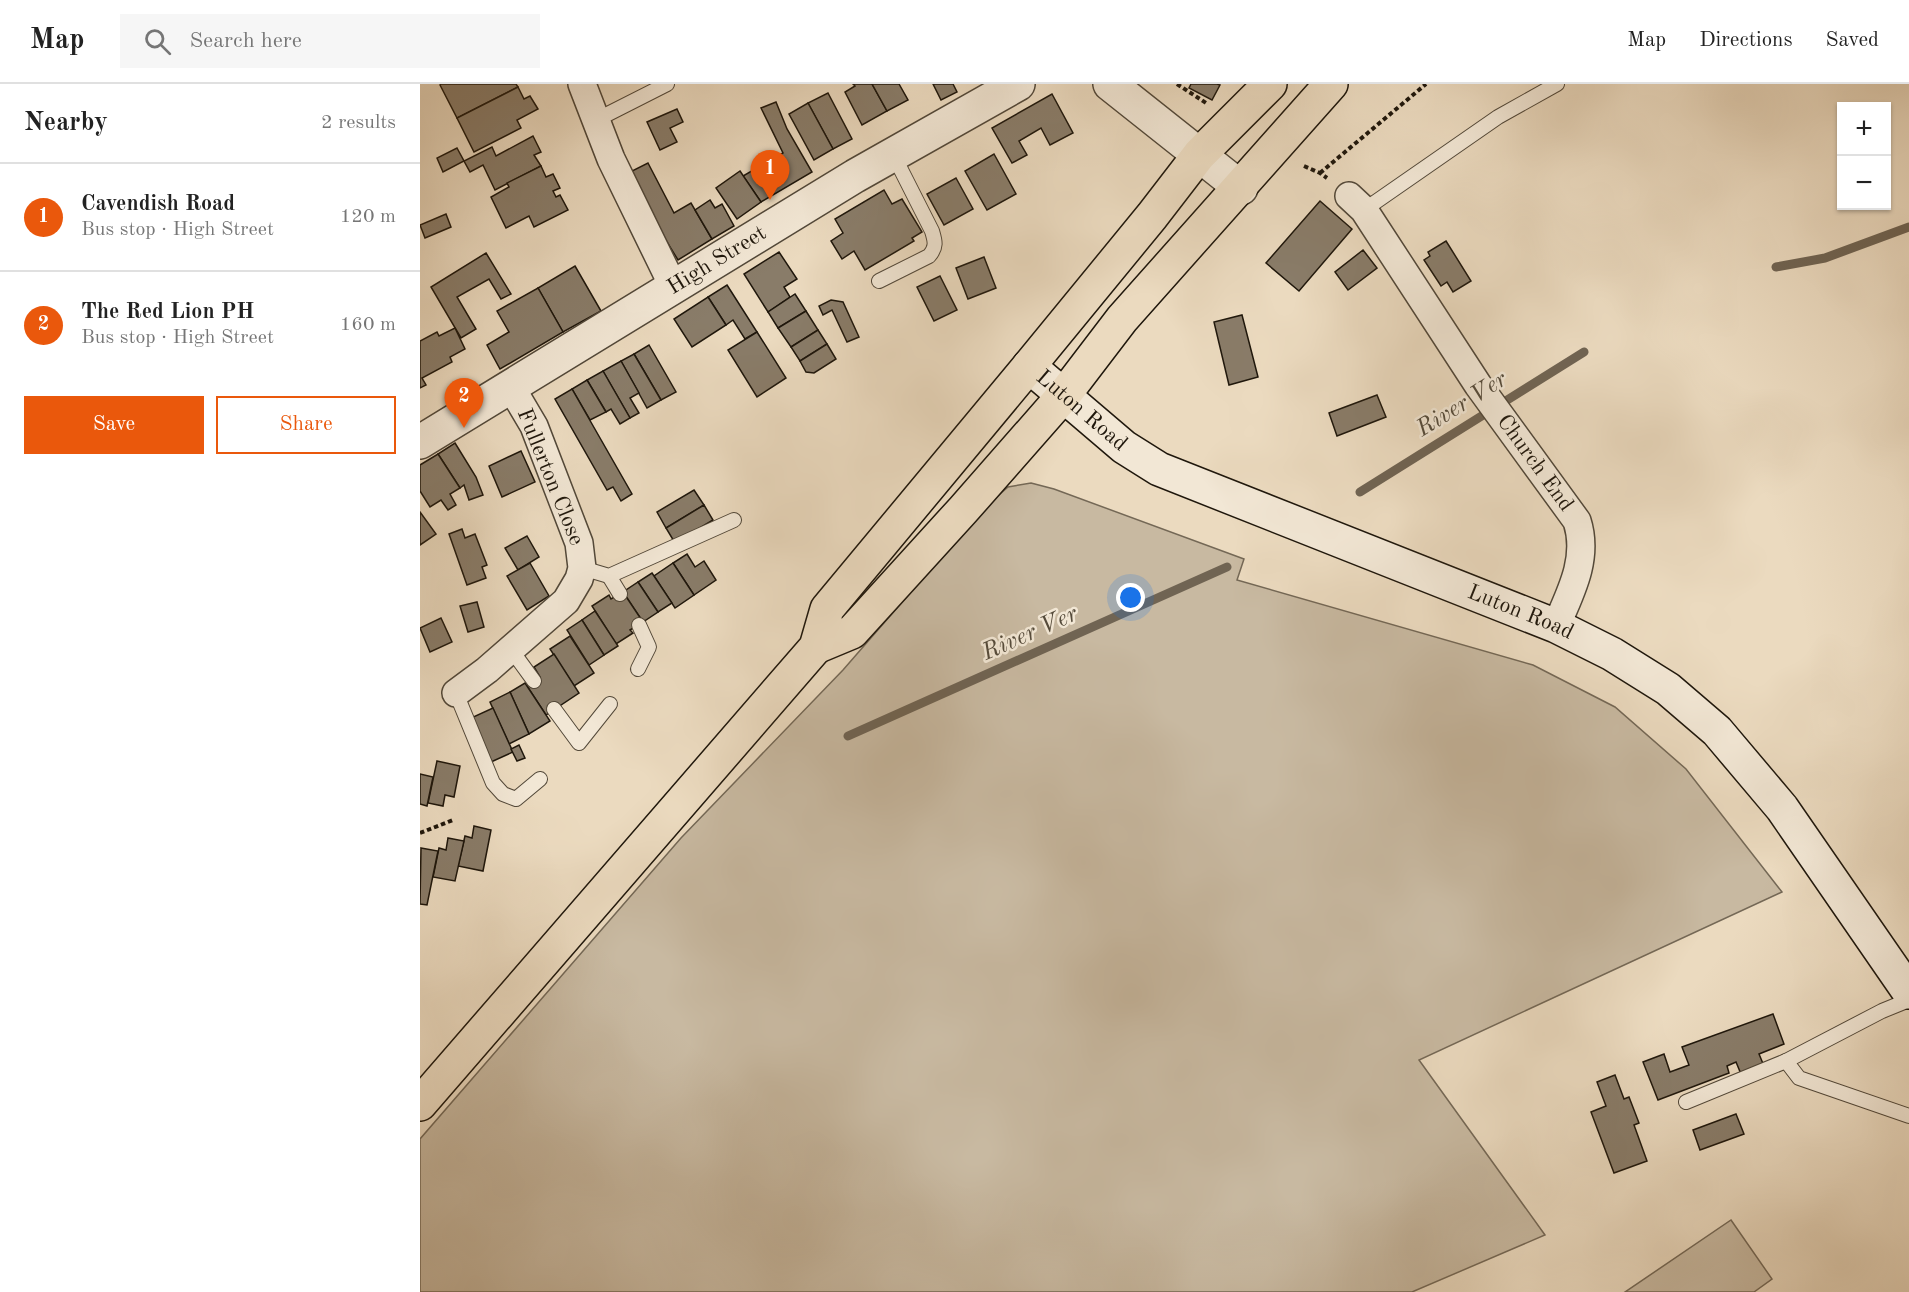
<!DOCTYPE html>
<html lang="en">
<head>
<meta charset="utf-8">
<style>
	:root { --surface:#fff; --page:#f6f6f6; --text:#222; --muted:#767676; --line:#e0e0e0; --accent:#ea580c }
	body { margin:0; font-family:"Old Standard TT",serif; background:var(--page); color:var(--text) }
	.controls { position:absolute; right:18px; top:18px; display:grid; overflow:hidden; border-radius:0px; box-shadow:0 2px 4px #0004 }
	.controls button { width:54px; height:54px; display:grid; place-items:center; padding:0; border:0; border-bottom:2px solid var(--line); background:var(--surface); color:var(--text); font:30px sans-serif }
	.you { position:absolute; left:711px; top:514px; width:21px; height:21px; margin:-15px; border:4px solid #fff; border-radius:50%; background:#1a73e8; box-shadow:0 0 0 9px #1a73e833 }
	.badge { display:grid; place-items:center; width:39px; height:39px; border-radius:50%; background:var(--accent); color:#fff; font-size:20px; font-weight:700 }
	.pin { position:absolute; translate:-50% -50px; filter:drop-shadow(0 2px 3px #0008) }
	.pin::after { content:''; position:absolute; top:32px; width:21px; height:18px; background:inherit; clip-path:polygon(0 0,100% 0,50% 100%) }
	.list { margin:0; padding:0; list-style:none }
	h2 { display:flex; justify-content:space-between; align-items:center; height:78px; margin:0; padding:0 24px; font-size:26px }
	h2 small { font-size:20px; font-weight:400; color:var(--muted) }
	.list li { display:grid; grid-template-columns:39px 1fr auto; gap:18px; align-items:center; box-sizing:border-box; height:108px; padding:0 24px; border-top:2px solid var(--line) }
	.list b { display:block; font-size:22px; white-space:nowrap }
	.list p { margin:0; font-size:20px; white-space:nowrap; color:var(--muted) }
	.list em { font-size:20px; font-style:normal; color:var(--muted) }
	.actions { display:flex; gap:12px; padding:18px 24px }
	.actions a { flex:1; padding:14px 0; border:2px solid var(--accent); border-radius:0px; text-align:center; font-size:21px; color:var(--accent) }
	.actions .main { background:var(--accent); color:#fff }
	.icon { flex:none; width:33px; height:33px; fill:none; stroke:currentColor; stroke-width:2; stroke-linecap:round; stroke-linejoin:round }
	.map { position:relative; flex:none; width:1489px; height:1208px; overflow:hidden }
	header { display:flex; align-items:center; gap:36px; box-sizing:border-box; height:84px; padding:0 30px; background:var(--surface); border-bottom:2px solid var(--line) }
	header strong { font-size:28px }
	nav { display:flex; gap:33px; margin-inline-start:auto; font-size:21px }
	.search { width:420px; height:54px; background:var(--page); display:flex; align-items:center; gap:15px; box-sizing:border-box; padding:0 21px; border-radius:0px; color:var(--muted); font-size:22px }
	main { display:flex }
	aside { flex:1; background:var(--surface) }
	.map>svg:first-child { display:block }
	.green { fill:#c8b9a1; stroke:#746856; stroke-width:1.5 }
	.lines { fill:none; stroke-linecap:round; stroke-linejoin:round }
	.stream { stroke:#706453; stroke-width:9 }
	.building { fill:#897c69; stroke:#1f170c; stroke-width:1.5 }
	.service-casing { stroke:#524839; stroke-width:16 }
	.minor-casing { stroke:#524839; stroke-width:30 }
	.tertiary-casing { stroke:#524839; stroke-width:36 }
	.secondary-casing { stroke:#1f170c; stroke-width:36 }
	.primary-casing { stroke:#1f170c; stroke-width:36 }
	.path { stroke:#1f170c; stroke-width:4; stroke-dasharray:4.5 3; stroke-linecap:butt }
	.service { stroke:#f2e7d5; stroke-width:14 }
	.minor { stroke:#f2e7d5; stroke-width:27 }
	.tertiary { stroke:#f2e7d5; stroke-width:33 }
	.secondary { stroke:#f2e7d5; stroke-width:33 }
	.primary { stroke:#ebdabf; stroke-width:33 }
	.labels { text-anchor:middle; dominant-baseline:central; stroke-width:5; stroke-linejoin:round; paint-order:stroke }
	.street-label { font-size:22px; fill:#1f170c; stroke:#f2e7d5 }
	.water-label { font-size:24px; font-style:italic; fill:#554b3b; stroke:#f2e7d5 }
</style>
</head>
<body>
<header>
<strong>Map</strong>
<div class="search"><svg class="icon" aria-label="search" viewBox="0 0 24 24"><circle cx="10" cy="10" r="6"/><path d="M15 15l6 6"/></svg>Search here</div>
<nav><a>Map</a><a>Directions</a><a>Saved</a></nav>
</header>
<main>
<aside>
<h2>Nearby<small>2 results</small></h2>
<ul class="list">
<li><span class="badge">1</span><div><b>Cavendish Road</b><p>Bus stop · High Street</p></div><em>120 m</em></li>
<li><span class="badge">2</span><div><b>The Red Lion PH</b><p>Bus stop · High Street</p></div><em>160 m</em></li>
</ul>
<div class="actions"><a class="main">Save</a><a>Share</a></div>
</aside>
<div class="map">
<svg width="1489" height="1208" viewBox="0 0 1489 1208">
	<rect width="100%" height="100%" fill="#ebdabf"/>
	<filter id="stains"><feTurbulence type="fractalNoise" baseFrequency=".00333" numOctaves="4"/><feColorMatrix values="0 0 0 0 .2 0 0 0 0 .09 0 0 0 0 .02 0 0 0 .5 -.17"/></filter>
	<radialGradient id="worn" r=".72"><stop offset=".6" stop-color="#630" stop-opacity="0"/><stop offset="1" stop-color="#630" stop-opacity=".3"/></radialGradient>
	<g class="green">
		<path d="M 611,399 L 634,405 L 824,475 L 817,496 L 1113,581 L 1195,623 L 1266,685 L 1362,808 L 999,976 L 1125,1151 L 992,1208 L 0,1208 L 0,1055 L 261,754 L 423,586 L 565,423 L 588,403 Z"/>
		<path d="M 1311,1136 L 1352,1195 L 1334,1208 L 1205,1208 Z"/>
	</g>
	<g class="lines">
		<g class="stream">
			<path d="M 1356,183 L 1405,174 L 1489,143"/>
			<path d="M 940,408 L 1164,268"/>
			<path d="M 428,652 L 807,483"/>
		</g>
	</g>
	<g class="building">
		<path d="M 21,0 L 96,0 L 98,3 L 37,34 L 20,1 Z"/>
		<path d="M 433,0 L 452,0 L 467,27 L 442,41 L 425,8 L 435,2 Z"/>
		<path d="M 452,0 L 479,0 L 488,16 L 467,27 Z"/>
		<path d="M 513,0 L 533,0 L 537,8 L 521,16 Z"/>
		<path d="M 771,0 L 797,0 L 800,1 L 792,16 L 769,4 Z"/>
		<path d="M 98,3 L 104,15 L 110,12 L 118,25 L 97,36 L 101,44 L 54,68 L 37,34 Z"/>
		<path d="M 408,9 L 432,55 L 413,65 L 388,19 Z"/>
		<path d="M 632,10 L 653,49 L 630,61 L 621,44 L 599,57 L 607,71 L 592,79 L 572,44 Z"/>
		<path d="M 356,18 L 367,45 L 392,88 L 341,118 L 323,92 L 363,69 L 341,24 Z"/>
		<path d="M 388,19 L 413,65 L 394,76 L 369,30 Z"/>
		<path d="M 257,25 L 263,38 L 250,44 L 257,58 L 240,66 L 227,38 Z"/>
		<path d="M 113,52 L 121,68 L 114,71 L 121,82 L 75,106 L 63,81 L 50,88 L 44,77 L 72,63 L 76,72 Z"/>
		<path d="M 37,64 L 44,77 L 23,88 L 17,74 Z"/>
		<path d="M 574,70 L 596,110 L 567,126 L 545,87 Z"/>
		<path d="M 228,79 L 254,129 L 271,119 L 292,155 L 258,176 L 236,140 L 210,88 Z"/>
		<path d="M 121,82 L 126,93 L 133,90 L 140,104 L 133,107 L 136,113 L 140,111 L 148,126 L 114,143 L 109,132 L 86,144 L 71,113 L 89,103 L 87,99 Z"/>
		<path d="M 320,87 L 341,118 L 317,135 L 296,104 Z"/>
		<path d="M 536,94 L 553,125 L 524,141 L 507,110 Z"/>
		<path d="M 464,106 L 472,120 L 482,115 L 502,148 L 492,154 L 494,157 L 445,186 L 434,167 L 422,175 L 411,157 L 423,149 L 415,135 Z"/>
		<path d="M 290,116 L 295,124 L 302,120 L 314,142 L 292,155 L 275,126 Z"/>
		<path d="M 900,117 L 932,145 L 879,207 L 846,179 Z"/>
		<path d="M 26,130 L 31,143 L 5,154 L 0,141 Z"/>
		<path d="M 1026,157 L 1051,197 L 1033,208 L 1027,198 L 1021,202 L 1004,176 L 1010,172 L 1008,168 Z"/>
		<path d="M 943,166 L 957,184 L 928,206 L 915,188 Z"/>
		<path d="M 359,168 L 377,195 L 364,203 L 370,213 L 348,228 L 324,190 Z"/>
		<path d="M 66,169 L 91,210 L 81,215 L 69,195 L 37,213 L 56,245 L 41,254 L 11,203 Z"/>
		<path d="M 564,173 L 576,204 L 548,215 L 536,184 Z"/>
		<path d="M 155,182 L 181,227 L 143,248 L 118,204 Z"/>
		<path d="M 520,192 L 537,226 L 514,237 L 497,203 Z"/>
		<path d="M 307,201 L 337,248 L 325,255 L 313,236 L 306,241 L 288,213 Z"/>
		<path d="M 118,204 L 143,248 L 80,285 L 67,261 L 89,248 L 77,227 Z"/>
		<path d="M 375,210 L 386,227 L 358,244 L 348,228 Z"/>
		<path d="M 288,213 L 306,241 L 272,263 L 254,235 Z"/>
		<path d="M 411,216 L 423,218 L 439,253 L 427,258 L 412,226 L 403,231 L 399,222 Z"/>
		<path d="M 386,227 L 398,246 L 371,263 L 358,244 Z"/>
		<path d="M 822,231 L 838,293 L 809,301 L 794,238 Z"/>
		<path d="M 35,244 L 45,265 L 30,273 L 32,278 L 2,294 L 6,301 L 0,304 L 0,257 L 17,248 L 19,252 Z"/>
		<path d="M 398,246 L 407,260 L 380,277 L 371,263 Z"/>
		<path d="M 337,248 L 366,294 L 337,313 L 308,266 Z"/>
		<path d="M 407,260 L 416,275 L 394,289 L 386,288 L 380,277 Z"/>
		<path d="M 229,261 L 256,308 L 241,316 L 214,270 Z"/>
		<path d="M 214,270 L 241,316 L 227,324 L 201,277 Z"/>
		<path d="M 201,277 L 219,309 L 210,314 L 219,329 L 210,334 L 183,287 Z"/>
		<path d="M 183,287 L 210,334 L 200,340 L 191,325 L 186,328 L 167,296 Z"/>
		<path d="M 167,296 L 186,328 L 170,336 L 152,305 Z"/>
		<path d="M 152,305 L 212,410 L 201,417 L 193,403 L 187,406 L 135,315 Z"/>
		<path d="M 957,311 L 966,333 L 917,352 L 909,329 Z"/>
		<path d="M 35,359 L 56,393 L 63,411 L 49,416 L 44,401 L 40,404 L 18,370 Z"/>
		<path d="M 101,367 L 115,398 L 82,413 L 69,382 Z"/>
		<path d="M 18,370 L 40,404 L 30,410 L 36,421 L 28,426 L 21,416 L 10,423 L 0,407 L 0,381 Z"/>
		<path d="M 274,406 L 284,421 L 246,444 L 237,428 Z"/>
		<path d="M 284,421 L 293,436 L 255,459 L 246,444 Z"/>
		<path d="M 0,428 L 16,450 L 0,461 Z"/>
		<path d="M 42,445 L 45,454 L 55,450 L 67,481 L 62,483 L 66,494 L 47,501 L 29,450 Z"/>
		<path d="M 107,452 L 119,473 L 98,486 L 85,464 Z"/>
		<path d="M 267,470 L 275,483 L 284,477 L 296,496 L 274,511 L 253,479 Z"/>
		<path d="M 110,479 L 129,512 L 107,526 L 87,492 Z"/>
		<path d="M 253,479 L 274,511 L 255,524 L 234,492 Z"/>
		<path d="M 232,489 L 252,519 L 238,528 L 218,498 Z"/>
		<path d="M 218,498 L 238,528 L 223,538 L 203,508 Z"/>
		<path d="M 203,508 L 223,538 L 210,546 L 213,549 L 196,560 L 172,522 L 189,511 L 191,515 Z"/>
		<path d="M 57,518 L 64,543 L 48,548 L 40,522 Z"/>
		<path d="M 175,527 L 198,562 L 184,571 L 162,536 Z"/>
		<path d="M 21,534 L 32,558 L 10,568 L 0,544 Z"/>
		<path d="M 162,536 L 184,571 L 169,581 L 147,546 Z"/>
		<path d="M 150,552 L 174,589 L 154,602 L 130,565 Z"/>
		<path d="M 134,570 L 159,609 L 126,631 L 107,602 L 120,593 L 114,583 Z"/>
		<path d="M 105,599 L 130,637 L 109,650 L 90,608 Z"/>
		<path d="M 90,608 L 109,650 L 89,660 L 70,618 Z"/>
		<path d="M 73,624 L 93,668 L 71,678 L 51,634 Z"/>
		<path d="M 99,661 L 105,674 L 97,677 L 91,665 Z"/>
		<path d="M 17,677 L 40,682 L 34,713 L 25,711 L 23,722 L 8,719 Z"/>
		<path d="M 0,690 L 13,693 L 7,722 L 0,720 Z"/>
		<path d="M 54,742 L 71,746 L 63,787 L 38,782 L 45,752 L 52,754 Z"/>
		<path d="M 28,754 L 44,757 L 35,797 L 13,793 L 19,764 L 26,766 Z"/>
		<path d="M 1,764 L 18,767 L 7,821 L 0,820 Z"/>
		<path d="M 1353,930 L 1364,960 L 1339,970 L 1344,982 L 1321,990 L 1316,978 L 1307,982 L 1309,989 L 1238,1016 L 1223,978 L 1244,970 L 1250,988 L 1269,981 L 1262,963 Z"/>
		<path d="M 1195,991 L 1204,1015 L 1209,1013 L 1219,1039 L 1214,1041 L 1227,1077 L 1194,1089 L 1171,1028 L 1186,1022 L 1177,998 Z"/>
		<path d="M 1316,1030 L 1324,1050 L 1280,1066 L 1273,1046 Z"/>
	</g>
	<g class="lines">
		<defs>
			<g id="service">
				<path d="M 176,36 L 247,0"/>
				<path d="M 944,126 L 1078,33 L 1137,0"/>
				<path d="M 459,197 L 509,172 C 517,163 515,157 512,147 L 473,70"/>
				<path d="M 162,484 L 189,492 L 314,436"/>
				<path d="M 189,492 L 200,510"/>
				<path d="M 90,564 L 114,597"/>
				<path d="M 218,585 L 229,563 L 219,541"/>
				<path d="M 36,609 L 73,699 L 83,710 L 96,715 L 120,695"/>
				<path d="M 134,625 L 159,659 L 190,620"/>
				<path d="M 1366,977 L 1379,994 L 1489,1032"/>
				<path d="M 1266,1018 L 1366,977 L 1462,927 L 1489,916"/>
			</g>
			<g id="minor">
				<path d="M 162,0 L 191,75 L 254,204"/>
				<path id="s1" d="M 929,112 L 944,126 L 1058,301 L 1157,437 C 1169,474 1151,508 1136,542"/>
				<path d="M 36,609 L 67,586 L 146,517 L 159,495 L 162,484 L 159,459 L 114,342 L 91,303"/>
			</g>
			<g id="tertiary">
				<path d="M 690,0 L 821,104"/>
				<path id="s2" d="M 0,358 L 435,92 L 598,0"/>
			</g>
			<g id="secondary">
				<path id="s3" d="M 609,282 L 704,363 L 739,385 L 1136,542 L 1192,570 L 1248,605 L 1297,647 L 1362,724 L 1489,908"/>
			</g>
			<g id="primary">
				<path d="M 396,563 L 432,548 L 543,426 L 644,311 L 702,235 L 911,0"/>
				<path d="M 0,1020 L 396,563 L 407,525 L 609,282 L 732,132 L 779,71 L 850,0"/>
			</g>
		</defs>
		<use href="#service" class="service-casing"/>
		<use href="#minor" class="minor-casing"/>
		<use href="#tertiary" class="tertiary-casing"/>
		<use href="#secondary" class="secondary-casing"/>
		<use href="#primary" class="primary-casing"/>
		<g class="path">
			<path d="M 757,0 L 786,19"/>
			<path d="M 884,82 L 900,89 L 907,94"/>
			<path d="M 900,89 L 1006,0"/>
			<path d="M 0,749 L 33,736"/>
		</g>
		<use href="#service" class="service"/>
		<use href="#minor" class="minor"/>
		<use href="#tertiary" class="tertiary"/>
		<use href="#secondary" class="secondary"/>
		<use href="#primary" class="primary"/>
	</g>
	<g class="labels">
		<g class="street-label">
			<text stroke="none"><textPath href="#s2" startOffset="348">High Street</textPath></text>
			<text stroke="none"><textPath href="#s3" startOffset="69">Luton Road</textPath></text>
			<text stroke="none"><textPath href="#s1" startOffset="326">Church End</textPath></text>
			<text transform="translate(130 393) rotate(68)">Fullerton Close</text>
			<text stroke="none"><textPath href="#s3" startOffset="555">Luton Road</textPath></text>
		</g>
		<g class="water-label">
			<text transform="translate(1042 321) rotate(-32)">River Ver</text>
			<text transform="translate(610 550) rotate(-24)">River Ver</text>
		</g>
	</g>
	<rect width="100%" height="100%" filter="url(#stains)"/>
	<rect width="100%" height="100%" fill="url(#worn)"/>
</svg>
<div class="controls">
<button>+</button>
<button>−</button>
</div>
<div class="you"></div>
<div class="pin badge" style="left:350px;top:116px">1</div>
<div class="pin badge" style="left:44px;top:344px">2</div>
</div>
</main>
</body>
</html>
